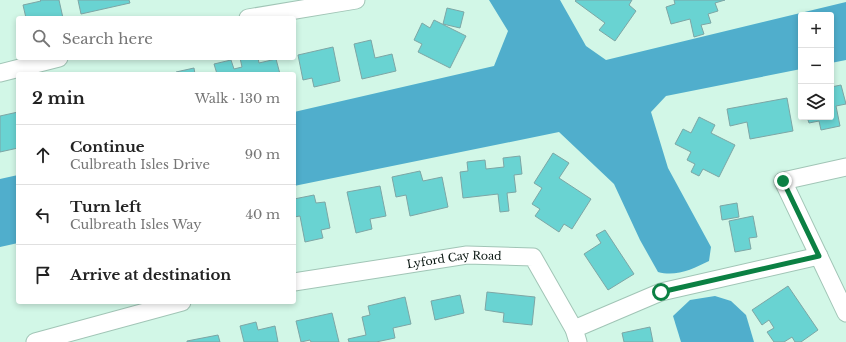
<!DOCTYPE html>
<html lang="en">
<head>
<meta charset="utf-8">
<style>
	:root { --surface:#fff; --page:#f6f6f6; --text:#222; --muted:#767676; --line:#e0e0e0 }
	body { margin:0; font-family:"Libre Baskerville",serif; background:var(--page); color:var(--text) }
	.controls { position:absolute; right:12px; top:12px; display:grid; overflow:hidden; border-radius:4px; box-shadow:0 2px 6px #0003 }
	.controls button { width:36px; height:36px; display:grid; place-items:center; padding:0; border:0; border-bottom:1px solid var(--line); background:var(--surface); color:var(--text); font:20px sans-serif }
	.stop { position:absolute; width:12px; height:12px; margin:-9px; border:3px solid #0b8043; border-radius:50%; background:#fff }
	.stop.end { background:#0b8043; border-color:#fff; box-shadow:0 1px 4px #0008 }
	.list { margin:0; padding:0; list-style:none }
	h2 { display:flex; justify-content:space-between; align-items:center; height:52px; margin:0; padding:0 16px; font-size:17px }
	h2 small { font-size:13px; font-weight:400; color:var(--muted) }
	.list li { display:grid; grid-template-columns:26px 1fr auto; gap:12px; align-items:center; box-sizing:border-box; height:60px; padding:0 16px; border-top:1px solid var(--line) }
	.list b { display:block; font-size:15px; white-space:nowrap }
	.list p { margin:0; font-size:13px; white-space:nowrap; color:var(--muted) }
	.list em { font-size:13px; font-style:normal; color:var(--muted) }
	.icon { flex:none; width:22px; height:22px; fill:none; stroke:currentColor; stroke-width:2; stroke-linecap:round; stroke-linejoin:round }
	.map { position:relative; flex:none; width:846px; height:342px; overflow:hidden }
	.search { position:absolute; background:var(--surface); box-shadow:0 2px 6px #0003; left:16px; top:16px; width:280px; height:44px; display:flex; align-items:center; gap:10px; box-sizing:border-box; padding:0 14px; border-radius:4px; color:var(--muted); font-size:15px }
	.panel { position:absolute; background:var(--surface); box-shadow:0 2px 6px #0003; left:16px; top:72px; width:280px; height:232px; border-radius:4px }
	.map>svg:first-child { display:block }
	.water { fill:#50aecc }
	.building { fill:#69d3d2; stroke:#7da6a5 }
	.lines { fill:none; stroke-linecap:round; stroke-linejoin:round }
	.minor-casing { stroke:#a1c5b6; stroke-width:19 }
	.minor { stroke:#fff; stroke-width:17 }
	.route { stroke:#0b8043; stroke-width:5 }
	.labels { text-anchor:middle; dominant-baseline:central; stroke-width:3.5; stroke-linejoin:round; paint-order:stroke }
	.street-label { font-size:11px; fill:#081510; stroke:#d2f7e7 }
</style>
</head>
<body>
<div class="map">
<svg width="846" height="342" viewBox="0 0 846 342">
	<rect width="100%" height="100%" fill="#d2f7e7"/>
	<g class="water">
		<path d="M 489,0 L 560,0 L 586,46 L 606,60 L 846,2 L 846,60 L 831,63 L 831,15 L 801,15 L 801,69 L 666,96 L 651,112 L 668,168 L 711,247 L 709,261 C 693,269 676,277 658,272 L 640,240 L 614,184 L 559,132 L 294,186 L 294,112 L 494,66 L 508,31 Z"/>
		<path d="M 18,175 L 18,243 L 0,247 L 0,179 Z"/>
		<path d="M 715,296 L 731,301 L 746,315 L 754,342 L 681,342 L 673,316 L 690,300 Z"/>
	</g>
	<g class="building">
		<path d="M 40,0 L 59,0 L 63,18 L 26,18 L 23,5 L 41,1 Z"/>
		<path d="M 78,0 L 129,0 L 130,3 L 81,14 Z"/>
		<path d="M 576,0 L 632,0 L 629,5 L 636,11 L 615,41 L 599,30 L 605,23 L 575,1 Z"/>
		<path d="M 674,0 L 725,0 L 715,3 L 718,11 L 708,14 L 711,23 L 701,25 L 704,34 L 694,37 L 690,19 L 671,24 L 666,7 L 675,4 Z"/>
		<path d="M 447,8 L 464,12 L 460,28 L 443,24 Z"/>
		<path d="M 434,20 L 466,36 L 450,68 L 418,52 L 422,44 L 414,40 L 422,23 L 430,28 Z"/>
		<path d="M 371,40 L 375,58 L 392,54 L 396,71 L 362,79 L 354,44 Z"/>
		<path d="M 333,47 L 340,81 L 314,87 L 312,78 L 303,80 L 298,55 Z"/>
		<path d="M 240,58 L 258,58 L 259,63 L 276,59 L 280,74 L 217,74 L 214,64 L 231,60 L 234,69 L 242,67 Z"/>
		<path d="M 194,68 L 195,74 L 176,74 L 176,72 Z"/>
		<path d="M 841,85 L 846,104 L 836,106 L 840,126 L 821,130 L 819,121 L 809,123 L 807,117 L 831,117 L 831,87 Z"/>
		<path d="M 787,98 L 793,131 L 750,139 L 747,122 L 730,126 L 727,109 Z"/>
		<path d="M 18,112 L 18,148 L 0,152 L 0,116 Z"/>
		<path d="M 699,117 L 715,125 L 711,133 L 735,145 L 719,177 L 703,169 L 699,176 L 691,172 L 695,164 L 687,160 L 691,152 L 675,144 L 683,129 L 691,133 Z"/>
		<path d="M 553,153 L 569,163 L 559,178 L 591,199 L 572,229 L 564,224 L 559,232 L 535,216 L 540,209 L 532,204 L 542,188 L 534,183 Z"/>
		<path d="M 520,156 L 522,174 L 514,175 L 516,192 L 507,193 L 509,211 L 500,212 L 498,194 L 463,198 L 460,172 L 468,171 L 467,162 L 485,160 L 486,169 L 504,167 L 503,158 Z"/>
		<path d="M 420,171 L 423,181 L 442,177 L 448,207 L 410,216 L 406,195 L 396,197 L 392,177 Z"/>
		<path d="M 380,186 L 386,216 L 370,219 L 372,229 L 356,233 L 347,192 Z"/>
		<path d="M 314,195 L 316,203 L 325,202 L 330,228 L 321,230 L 323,238 L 305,242 L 300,216 L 294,217 L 294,199 Z"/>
		<path d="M 737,203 L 739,217 L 722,220 L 720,206 Z"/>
		<path d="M 753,216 L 757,237 L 749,238 L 751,249 L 735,252 L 729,221 Z"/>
		<path d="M 605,230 L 634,274 L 608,290 L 584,254 L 601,243 L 596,235 Z"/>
		<path d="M 788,286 L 818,330 L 801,342 L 795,342 L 792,337 L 784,342 L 774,342 L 767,332 L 774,328 L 769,320 L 762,325 L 752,310 Z"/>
		<path d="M 487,292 L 535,297 L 532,325 L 503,322 L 504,313 L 485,310 Z"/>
		<path d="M 460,295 L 464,313 L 435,320 L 431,301 Z"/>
		<path d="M 405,297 L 411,324 L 393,328 L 395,338 L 376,342 L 349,342 L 348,339 L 366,335 L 362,317 L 370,315 L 368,306 Z"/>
		<path d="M 332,313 L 339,342 L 311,342 L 310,340 L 301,342 L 296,321 Z"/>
		<path d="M 256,322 L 258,330 L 275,326 L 278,342 L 244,342 L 240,326 Z"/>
		<path d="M 650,327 L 653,342 L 624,342 L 622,333 Z"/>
		<path d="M 218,335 L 220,342 L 187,342 L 187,341 Z"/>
	</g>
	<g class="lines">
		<defs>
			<g id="minor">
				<path d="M 248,18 L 356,0"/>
				<path d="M 0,73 L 59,58"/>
				<path d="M 846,167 L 783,181 L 846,313"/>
				<path id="s1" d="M 294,282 L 467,255 L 533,257 L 574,329 L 578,342"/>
				<path d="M 574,329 L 661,292 L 819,256"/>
				<path d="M 35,342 L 182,302"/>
			</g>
		</defs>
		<use href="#minor" class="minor-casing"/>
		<use href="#minor" class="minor"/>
	</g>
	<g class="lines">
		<path class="route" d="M 661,292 L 819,256 L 783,181"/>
	</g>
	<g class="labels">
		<g class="street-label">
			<text stroke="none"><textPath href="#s1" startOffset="162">Lyford Cay Road</textPath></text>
		</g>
	</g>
</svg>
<div class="controls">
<button>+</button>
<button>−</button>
<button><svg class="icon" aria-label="layers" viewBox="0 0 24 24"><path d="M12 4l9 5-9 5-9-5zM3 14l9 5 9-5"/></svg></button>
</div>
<div class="stop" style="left:661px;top:292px"></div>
<div class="stop end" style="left:783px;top:181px"></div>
<div class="search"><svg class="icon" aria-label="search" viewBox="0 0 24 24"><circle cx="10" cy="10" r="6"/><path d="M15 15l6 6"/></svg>Search here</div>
<section class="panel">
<h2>2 min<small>Walk · 130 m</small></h2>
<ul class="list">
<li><svg class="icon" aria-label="ahead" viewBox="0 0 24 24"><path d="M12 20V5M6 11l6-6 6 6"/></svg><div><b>Continue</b><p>Culbreath Isles Drive</p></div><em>90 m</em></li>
<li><svg class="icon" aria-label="left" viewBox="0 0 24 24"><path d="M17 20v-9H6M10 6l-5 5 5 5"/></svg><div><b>Turn left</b><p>Culbreath Isles Way</p></div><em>40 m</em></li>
<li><svg class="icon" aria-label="arrive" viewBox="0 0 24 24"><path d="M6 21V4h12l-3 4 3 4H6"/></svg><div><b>Arrive at destination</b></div></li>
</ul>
</section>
</div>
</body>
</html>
